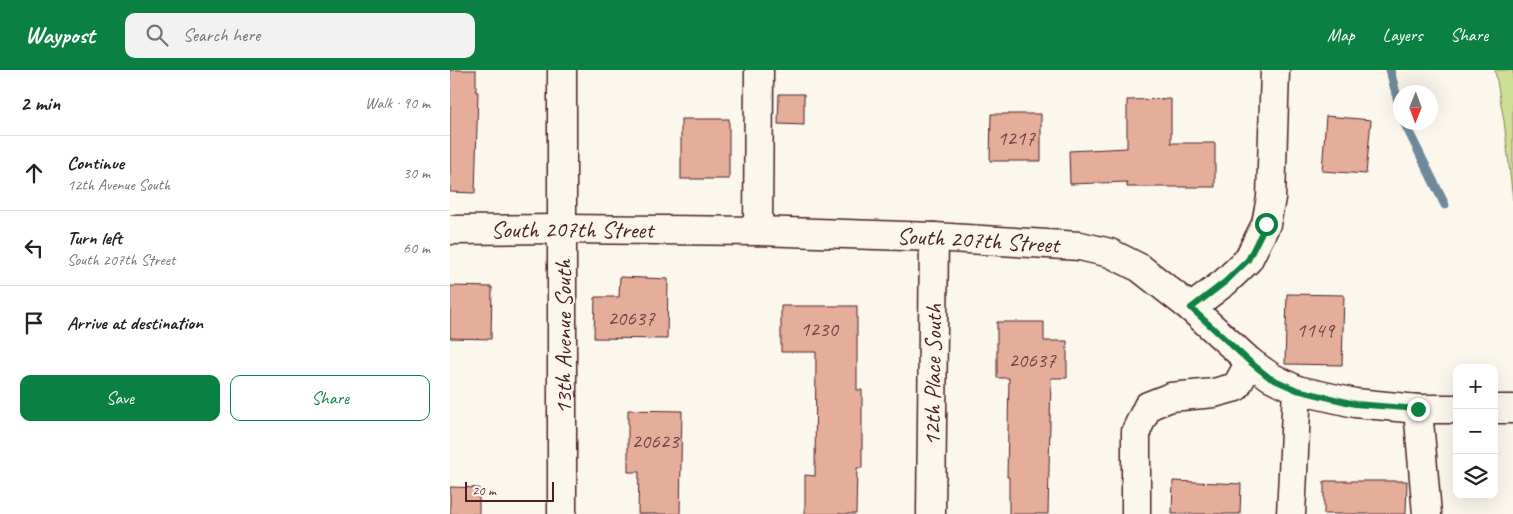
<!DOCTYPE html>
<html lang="en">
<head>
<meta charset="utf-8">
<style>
	:root { --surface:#fff; --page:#f2f2f2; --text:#222; --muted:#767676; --line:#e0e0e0; --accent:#0b8043 }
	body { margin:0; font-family:Caveat,sans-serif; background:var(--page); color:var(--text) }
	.controls { position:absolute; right:15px; bottom:15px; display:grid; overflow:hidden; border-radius:10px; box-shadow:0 5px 20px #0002 }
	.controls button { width:45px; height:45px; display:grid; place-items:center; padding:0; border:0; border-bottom:1px solid var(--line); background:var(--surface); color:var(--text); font:25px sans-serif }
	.compass { position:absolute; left:943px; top:15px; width:45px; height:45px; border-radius:50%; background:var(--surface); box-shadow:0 5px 20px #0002; rotate:181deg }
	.scale { position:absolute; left:15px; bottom:12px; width:89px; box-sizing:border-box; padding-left:5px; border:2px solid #4a1f2b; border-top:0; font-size:14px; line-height:18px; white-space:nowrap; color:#4a1f2b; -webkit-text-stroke:4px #fbf7ec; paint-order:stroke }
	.stop { position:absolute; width:15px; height:15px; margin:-11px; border:4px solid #0b8043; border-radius:50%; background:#fff }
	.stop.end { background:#0b8043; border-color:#fff; box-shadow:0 1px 5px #0008 }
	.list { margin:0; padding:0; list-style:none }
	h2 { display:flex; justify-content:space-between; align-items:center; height:65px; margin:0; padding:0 20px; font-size:21px }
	h2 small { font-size:16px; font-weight:400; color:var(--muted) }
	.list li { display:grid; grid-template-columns:32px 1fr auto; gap:15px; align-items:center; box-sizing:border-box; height:75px; padding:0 20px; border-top:1px solid var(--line) }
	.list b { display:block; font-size:19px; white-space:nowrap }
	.list p { margin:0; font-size:16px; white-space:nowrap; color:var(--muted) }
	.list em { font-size:16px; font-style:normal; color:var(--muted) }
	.actions { display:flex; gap:10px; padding:15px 20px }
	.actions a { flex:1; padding:11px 0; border:1px solid var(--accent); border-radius:10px; text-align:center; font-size:18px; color:var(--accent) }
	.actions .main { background:var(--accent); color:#fff }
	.icon { flex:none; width:28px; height:28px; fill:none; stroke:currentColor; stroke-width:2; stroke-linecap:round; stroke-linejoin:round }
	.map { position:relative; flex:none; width:1063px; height:444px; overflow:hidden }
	header { display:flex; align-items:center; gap:30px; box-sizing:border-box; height:70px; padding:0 25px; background:var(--accent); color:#fff }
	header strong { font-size:24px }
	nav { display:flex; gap:28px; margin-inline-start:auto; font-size:18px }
	.search { width:350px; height:45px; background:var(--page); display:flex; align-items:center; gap:12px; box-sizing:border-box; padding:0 18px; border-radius:10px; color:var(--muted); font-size:19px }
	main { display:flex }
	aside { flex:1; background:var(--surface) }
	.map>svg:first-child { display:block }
	.green { fill:#cddf94; stroke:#8c7f60 }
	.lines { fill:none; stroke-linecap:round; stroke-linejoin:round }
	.stream { stroke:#6d8a9b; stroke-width:9 }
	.building { fill:#e5ae9b; stroke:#4a1f2b }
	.minor-casing { stroke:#4a1f2b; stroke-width:31 }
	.minor { stroke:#fbf7ec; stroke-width:28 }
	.route { stroke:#0b8043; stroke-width:6 }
	.labels { text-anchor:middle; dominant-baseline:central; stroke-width:4; stroke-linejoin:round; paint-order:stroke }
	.number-label { font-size:21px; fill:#714347 }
	.street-label { font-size:24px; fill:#4a1f2b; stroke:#fbf7ec }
</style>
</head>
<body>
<header>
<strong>Waypost</strong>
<div class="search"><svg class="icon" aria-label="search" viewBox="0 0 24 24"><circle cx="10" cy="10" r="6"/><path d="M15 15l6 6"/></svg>Search here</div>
<nav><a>Map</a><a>Layers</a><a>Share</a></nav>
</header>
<main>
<aside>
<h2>2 min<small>Walk · 90 m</small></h2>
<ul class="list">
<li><svg class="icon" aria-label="ahead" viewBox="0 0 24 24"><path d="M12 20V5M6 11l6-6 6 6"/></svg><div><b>Continue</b><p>12th Avenue South</p></div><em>30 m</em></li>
<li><svg class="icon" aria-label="left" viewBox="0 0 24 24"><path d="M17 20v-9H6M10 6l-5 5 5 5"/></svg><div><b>Turn left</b><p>South 207th Street</p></div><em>60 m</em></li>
<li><svg class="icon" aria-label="arrive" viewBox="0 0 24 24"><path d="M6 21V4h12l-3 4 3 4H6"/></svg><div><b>Arrive at destination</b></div></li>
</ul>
<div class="actions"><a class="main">Save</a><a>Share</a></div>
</aside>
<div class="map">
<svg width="1063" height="444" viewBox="0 0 1063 444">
	<rect width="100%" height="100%" fill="#fbf7ec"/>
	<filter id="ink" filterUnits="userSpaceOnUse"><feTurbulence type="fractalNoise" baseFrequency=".02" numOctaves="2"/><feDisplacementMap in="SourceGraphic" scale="10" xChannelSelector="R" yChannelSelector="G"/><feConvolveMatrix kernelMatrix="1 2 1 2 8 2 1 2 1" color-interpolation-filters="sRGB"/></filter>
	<g filter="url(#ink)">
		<path class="green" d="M 1045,0 L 1063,0 L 1063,130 L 1054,51 Z"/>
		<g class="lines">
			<g class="stream">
				<path d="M 940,0 L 951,43"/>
				<path d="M 954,52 L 995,135"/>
			</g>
		</g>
		<g class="building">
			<path d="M 0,0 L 26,0 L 26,22 L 28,22 L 25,123 L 0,122 Z"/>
			<path d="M 329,24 L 354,24 L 354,55 L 328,54 Z"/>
			<path d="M 721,29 L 721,73 L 765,73 L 765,117 L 677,117 L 677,112 L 620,114 L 619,81 L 677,78 L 677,30 Z"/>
			<path d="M 541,44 L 591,44 L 591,91 L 540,91 Z"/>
			<path d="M 876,46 L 921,50 L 916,104 L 872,101 Z"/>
			<rect x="231" y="49" width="48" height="60"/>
			<path d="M 170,207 L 218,209 L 217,269 L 144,268 L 145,227 L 169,227 Z"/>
			<path d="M 0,216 L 42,217 L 41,269 L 0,268 Z"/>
			<path d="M 837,224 L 894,225 L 892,295 L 835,294 Z"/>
			<path d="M 331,236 L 407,236 L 407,320 L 412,320 L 412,398 L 407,398 L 406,444 L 355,444 L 355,405 L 365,406 L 366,282 L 331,282 Z"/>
			<path d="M 547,252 L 594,252 L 594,271 L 617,271 L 617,308 L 601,308 L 598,444 L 559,444 L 559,407 L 557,407 L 559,308 L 547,308 Z"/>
			<path d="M 178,340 L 232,341 L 230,444 L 188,444 L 189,402 L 178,402 Z"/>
			<path d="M 723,411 L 791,414 L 790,444 L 722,444 Z"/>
			<path d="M 874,411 L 957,411 L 956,444 L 874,444 Z"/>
			<path d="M 0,417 L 29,418 L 29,444 L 0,444 Z"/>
		</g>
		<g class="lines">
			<defs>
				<g id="minor">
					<path id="s1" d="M 0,160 L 113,159 L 308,161 L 484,167 L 630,176 L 660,183 L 690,198 L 741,238 L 800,292 L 821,307 L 847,320 L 905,333 L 968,339 L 1007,339"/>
					<path d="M 308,161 L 309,0"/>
					<path d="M 741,238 L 775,212 L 798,190 L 816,154 L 821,128 L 825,0"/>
					<path d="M 968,339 L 977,444"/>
					<path d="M 1044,339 L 1063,339"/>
					<path d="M 112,444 L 112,0"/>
					<path id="s2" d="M 481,444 L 484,167"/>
					<path d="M 686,444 L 686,361 L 698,336 L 721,327 L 764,323 L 786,317 L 800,292"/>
					<path d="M 841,444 L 847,320"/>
				</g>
			</defs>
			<use href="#minor" class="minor-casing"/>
			<use href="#minor" class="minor"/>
		</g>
	</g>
	<g class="lines" filter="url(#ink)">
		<path class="route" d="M 816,154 L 798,190 L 775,212 L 741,238 L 800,292 L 820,308 L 847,320 L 905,334 L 968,339"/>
	</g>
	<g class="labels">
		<g class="number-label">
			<text x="566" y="68">1217</text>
			<text x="181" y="248">20637</text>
			<text x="369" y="259">1230</text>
			<text x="865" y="260">1149</text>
			<text x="582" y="290">20637</text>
			<text x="205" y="371">20623</text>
		</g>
		<g class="street-label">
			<text stroke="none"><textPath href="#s1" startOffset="122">South 207th Street</textPath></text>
			<text stroke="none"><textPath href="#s1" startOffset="528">South 207th Street</textPath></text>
			<text transform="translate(113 267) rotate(-90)">13th Avenue South</text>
			<text stroke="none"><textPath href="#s2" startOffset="139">12th Place South</textPath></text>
		</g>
	</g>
</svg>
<div class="controls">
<button>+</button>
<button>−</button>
<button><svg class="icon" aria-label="layers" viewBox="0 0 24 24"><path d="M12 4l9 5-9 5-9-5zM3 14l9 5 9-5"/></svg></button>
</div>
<svg class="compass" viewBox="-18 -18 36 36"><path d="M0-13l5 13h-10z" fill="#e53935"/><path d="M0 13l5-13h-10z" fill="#767676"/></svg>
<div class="scale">20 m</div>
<div class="stop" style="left:816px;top:154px"></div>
<div class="stop end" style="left:968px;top:339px"></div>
</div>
</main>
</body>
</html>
